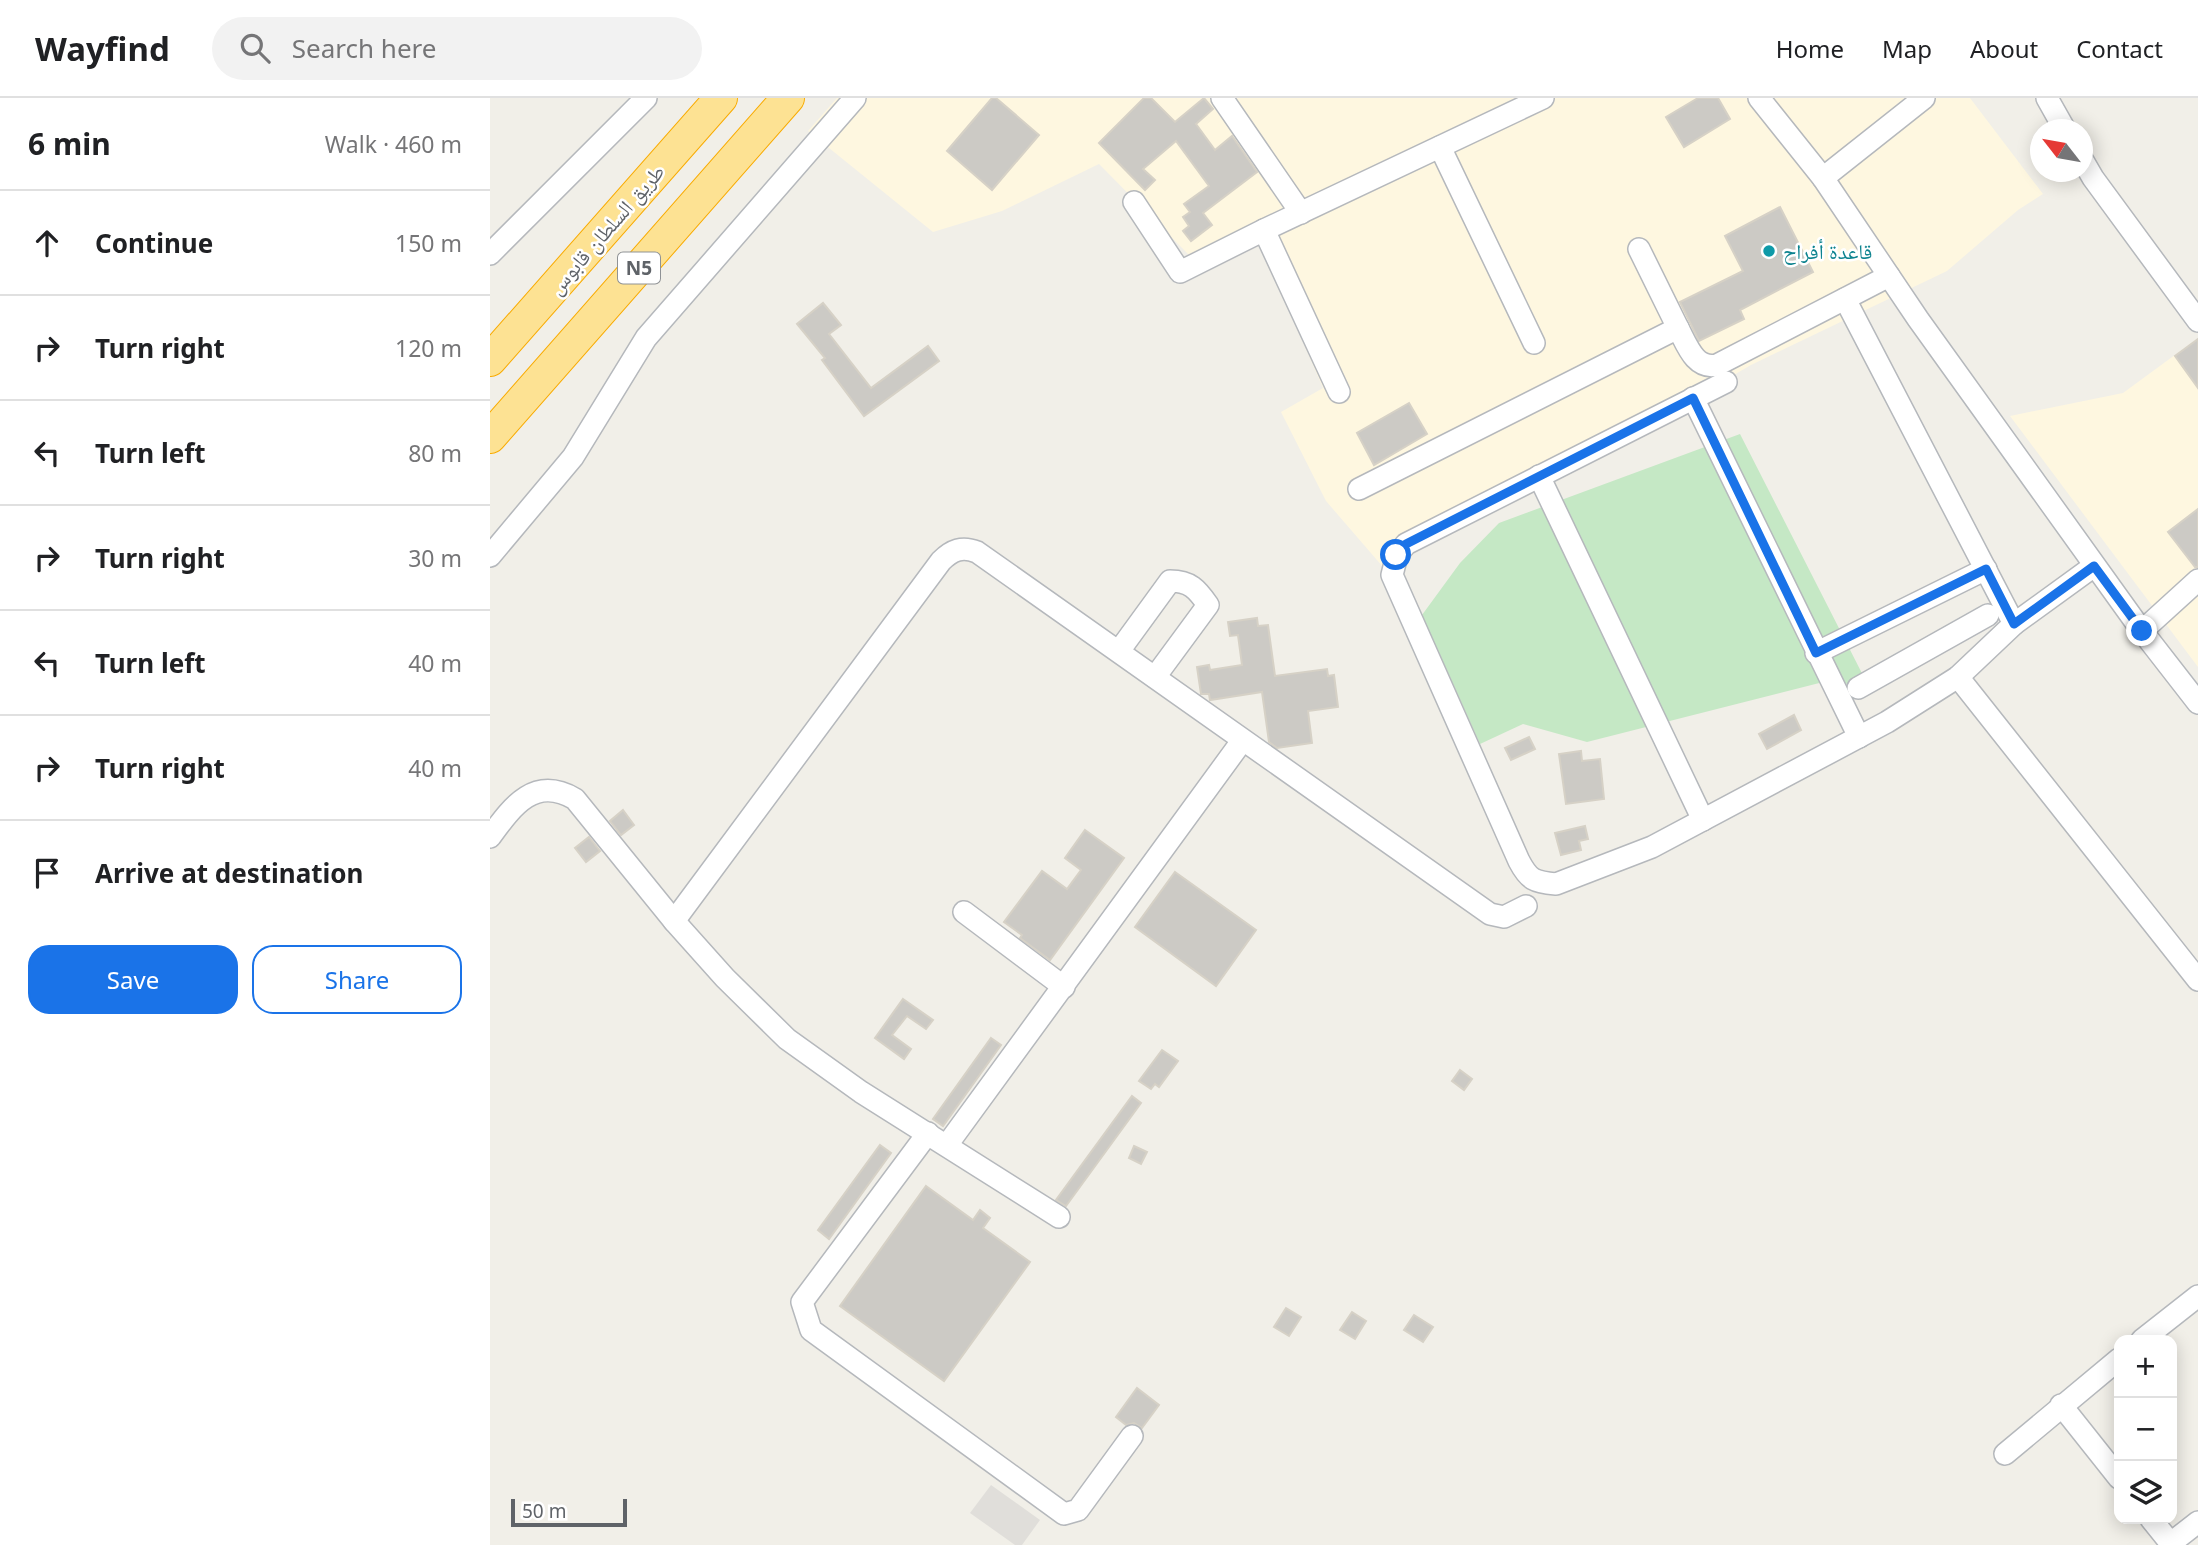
<!DOCTYPE html>
<html lang="en">
<head>
<meta charset="utf-8">
<style>
	:root { --surface:#fff; --page:#f2f2f2; --text:#202124; --muted:#757577; --line:#e0e0e0; --accent:#1a73e8 }
	body { margin:0; font-family:"Noto Sans","Noto Naskh Arabic",sans-serif; background:var(--page); color:var(--text) }
	.controls { position:absolute; right:21px; bottom:21px; display:grid; overflow:hidden; border-radius:14px; box-shadow:0 4px 18px #0003 }
	.controls button { width:63px; height:63px; display:grid; place-items:center; padding:0; border:0; border-bottom:2px solid var(--line); background:var(--surface); color:var(--text); font:35px sans-serif }
	.compass { position:absolute; left:1540px; top:21px; width:63px; height:63px; border-radius:50%; background:var(--surface); box-shadow:0 4px 18px #0003; rotate:301deg }
	.scale { position:absolute; left:21px; bottom:18px; width:116px; box-sizing:border-box; padding-left:7px; border:4px solid #5f6368; border-top:0; font-size:19px; line-height:24px; white-space:nowrap; color:#5f6368; -webkit-text-stroke:5px #fff; paint-order:stroke }
	.stop { position:absolute; width:21px; height:21px; margin:-16px; border:5px solid #1a73e8; border-radius:50%; background:#fff }
	.stop.end { background:#1a73e8; border-color:#fff; box-shadow:0 2px 7px #0008 }
	.list { margin:0; padding:0; list-style:none }
	h2 { display:flex; justify-content:space-between; align-items:center; height:91px; margin:0; padding:0 28px; font-size:30px }
	h2 small { font-size:23px; font-weight:400; color:var(--muted) }
	.list li { display:grid; grid-template-columns:46px 1fr auto; gap:21px; align-items:center; box-sizing:border-box; height:105px; padding:0 28px; border-top:2px solid var(--line) }
	.list b { display:block; font-size:26px; white-space:nowrap }
	.list em { font-size:23px; font-style:normal; color:var(--muted) }
	.actions { display:flex; gap:14px; padding:21px 28px }
	.actions a { flex:1; padding:16px 0; border:2px solid var(--accent); border-radius:21px; text-align:center; font-size:24px; color:var(--accent) }
	.actions .main { background:var(--accent); color:#fff }
	.icon { flex:none; width:38px; height:38px; fill:none; stroke:currentColor; stroke-width:2; stroke-linecap:round; stroke-linejoin:round }
	.map { position:relative; flex:none; width:1708px; height:1447px; overflow:hidden }
	header { display:flex; align-items:center; gap:42px; box-sizing:border-box; height:98px; padding:0 35px; background:var(--surface); border-bottom:2px solid var(--line) }
	header strong { font-size:33px }
	nav { display:flex; gap:38px; margin-inline-start:auto; font-size:24px }
	.search { width:490px; height:63px; background:var(--page); display:flex; align-items:center; gap:18px; box-sizing:border-box; padding:0 24px; border-radius:38px; color:var(--muted); font-size:26px }
	main { display:flex }
	aside { flex:1; background:var(--surface) }
	.map>svg:first-child { display:block }
	.commercial { fill:#fef7e0 }
	.industrial { fill:#e0deda }
	.green { fill:#c5e8c5 }
	.building { fill:#cccac5; stroke:#d6d1c6; stroke-width:2 }
	.lines { fill:none; stroke-linecap:round; stroke-linejoin:round }
	.minor-casing { stroke:#b5b8bc; stroke-width:24 }
	.highway-casing { stroke:#f9ab00; stroke-width:34 }
	.minor { stroke:#fff; stroke-width:21 }
	.highway { stroke:#fde293; stroke-width:32 }
	.route { stroke:#1a73e8; stroke-width:9 }
	.culture-dot { fill:#0f9aa8; stroke:#fff; stroke-width:2.5 }
	.labels { text-anchor:middle; dominant-baseline:central; stroke-width:5; stroke-linejoin:round; paint-order:stroke }
	.shield { fill:#fff; stroke:#8f9295; stroke-width:2 }
	.shield-label { font-size:19px; font-weight:bold; fill:#5f6368 }
	.street-label { font-size:21px; fill:#5f6368; stroke:#fff }
	.culture-label { font-size:21px; fill:#0d838f; stroke:#fff; text-anchor:start }
</style>
</head>
<body>
<header>
<strong>Wayfind</strong>
<div class="search"><svg class="icon" aria-label="search" viewBox="0 0 24 24"><circle cx="10" cy="10" r="6"/><path d="M15 15l6 6"/></svg>Search here</div>
<nav><a>Home</a><a>Map</a><a>About</a><a>Contact</a></nav>
</header>
<main>
<aside>
<h2>6 min<small>Walk · 460 m</small></h2>
<ul class="list">
<li><svg class="icon" aria-label="ahead" viewBox="0 0 24 24"><path d="M12 20V5M6 11l6-6 6 6"/></svg><div><b>Continue</b></div><em>150 m</em></li>
<li><svg class="icon" aria-label="right" viewBox="0 0 24 24"><path d="M7 20v-9h11M14 6l5 5-5 5"/></svg><div><b>Turn right</b></div><em>120 m</em></li>
<li><svg class="icon" aria-label="left" viewBox="0 0 24 24"><path d="M17 20v-9H6M10 6l-5 5 5 5"/></svg><div><b>Turn left</b></div><em>80 m</em></li>
<li><svg class="icon" aria-label="right" viewBox="0 0 24 24"><path d="M7 20v-9h11M14 6l5 5-5 5"/></svg><div><b>Turn right</b></div><em>30 m</em></li>
<li><svg class="icon" aria-label="left" viewBox="0 0 24 24"><path d="M17 20v-9H6M10 6l-5 5 5 5"/></svg><div><b>Turn left</b></div><em>40 m</em></li>
<li><svg class="icon" aria-label="right" viewBox="0 0 24 24"><path d="M7 20v-9h11M14 6l5 5-5 5"/></svg><div><b>Turn right</b></div><em>40 m</em></li>
<li><svg class="icon" aria-label="arrive" viewBox="0 0 24 24"><path d="M6 21V4h12l-3 4 3 4H6"/></svg><div><b>Arrive at destination</b></div></li>
</ul>
<div class="actions"><a class="main">Save</a><a>Share</a></div>
</aside>
<div class="map">
<svg width="1708" height="1447" viewBox="0 0 1708 1447">
	<rect width="100%" height="100%" fill="#f1efe8"/>
	<g class="commercial">
		<path d="M 347,0 L 1480,0 L 1553,96 L 1528,112 L 1457,173 L 1261,267 L 1218,292 L 893,469 L 836,403 L 791,314 L 833,290 L 763,129 L 702,160 L 609,66 L 512,113 L 443,134 L 318,33 Z"/>
		<path d="M 1708,240 L 1708,569 L 1520,318 L 1633,295 Z"/>
	</g>
	<path class="industrial" d="M 501,1387 L 550,1422 L 532,1447 L 525,1447 L 480,1415 Z"/>
	<path class="green" d="M 1250,336 L 1382,595 L 1373,599 L 1349,580 L 1097,644 L 1033,626 L 990,646 L 932,517 L 970,465 L 1009,425 Z"/>
	<g class="building">
		<path d="M 502,0 L 506,0 L 549,37 L 502,92 L 457,53 Z"/>
		<path d="M 654,0 L 661,0 L 685,24 L 714,0 L 723,11 L 706,26 L 725,52 L 742,38 L 767,74 L 713,115 L 722,127 L 701,143 L 693,133 L 699,128 L 693,119 L 700,114 L 694,106 L 719,88 L 686,43 L 653,71 L 665,82 L 655,92 L 609,45 Z"/>
		<path d="M 1208,0 L 1228,0 L 1240,21 L 1194,49 L 1176,19 Z"/>
		<path d="M 1290,109 L 1323,174 L 1250,212 L 1254,221 L 1209,243 L 1190,204 L 1253,173 L 1235,138 Z"/>
		<path d="M 333,205 L 351,227 L 339,236 L 381,290 L 438,248 L 449,263 L 374,318 L 332,262 L 335,260 L 307,226 Z"/>
		<path d="M 1708,241 L 1708,290 L 1685,258 Z"/>
		<path d="M 919,305 L 937,336 L 884,367 L 867,335 Z"/>
		<path d="M 1708,411 L 1708,469 L 1705,469 L 1678,434 Z"/>
		<path d="M 767,520 L 768,528 L 778,527 L 785,578 L 837,571 L 838,578 L 844,577 L 848,609 L 818,613 L 822,645 L 787,650 L 779,644 L 772,594 L 720,602 L 719,596 L 711,596 L 707,569 L 719,567 L 720,572 L 752,567 L 748,537 L 740,538 L 738,524 Z"/>
		<path d="M 1304,617 L 1311,632 L 1277,651 L 1269,636 Z"/>
		<path d="M 1039,639 L 1045,651 L 1021,662 L 1015,650 Z"/>
		<path d="M 1091,653 L 1092,663 L 1110,661 L 1114,701 L 1076,706 L 1069,656 Z"/>
		<path d="M 133,712 L 144,727 L 131,737 L 120,723 Z"/>
		<path d="M 1095,728 L 1098,741 L 1089,743 L 1091,752 L 1071,757 L 1065,735 Z"/>
		<path d="M 595,732 L 634,760 L 560,862 L 530,840 L 532,837 L 514,824 L 552,773 L 577,791 L 591,772 L 575,760 Z"/>
		<path d="M 99,739 L 110,753 L 96,764 L 85,750 Z"/>
		<path d="M 685,774 L 766,832 L 726,888 L 645,829 Z"/>
		<path d="M 413,901 L 443,922 L 436,931 L 417,918 L 402,937 L 421,951 L 414,961 L 385,940 Z"/>
		<path d="M 501,940 L 511,947 L 453,1028 L 443,1021 Z"/>
		<path d="M 672,952 L 688,963 L 669,989 L 665,986 L 661,991 L 649,983 Z"/>
		<path d="M 970,972 L 982,981 L 974,992 L 962,983 Z"/>
		<path d="M 642,998 L 651,1005 L 576,1108 L 566,1102 Z"/>
		<path d="M 390,1047 L 401,1055 L 339,1141 L 328,1132 Z"/>
		<path d="M 644,1048 L 657,1054 L 651,1066 L 639,1060 Z"/>
		<path d="M 436,1088 L 483,1122 L 490,1112 L 500,1120 L 493,1130 L 540,1164 L 454,1283 L 350,1208 Z"/>
		<path d="M 796,1210 L 811,1219 L 799,1238 L 784,1229 Z"/>
		<path d="M 862,1214 L 876,1223 L 865,1241 L 850,1232 Z"/>
		<path d="M 924,1217 L 943,1229 L 933,1244 L 914,1232 Z"/>
		<path d="M 647,1290 L 669,1307 L 652,1330 L 644,1325 L 636,1327 L 626,1319 Z"/>
	</g>
	<g class="lines">
		<defs>
			<g id="minor">
				<path d="M 732,0 L 811,115"/>
				<path d="M 1269,0 L 1333,80 L 1428,221 L 1652,533 L 1708,605"/>
				<path d="M 1557,0 L 1575,32"/>
				<path d="M 950,49 L 1044,245"/>
				<path d="M 1592,61 L 1603,80 L 1708,223"/>
				<path d="M 1333,80 L 1434,0"/>
				<path d="M 644,104 L 690,174 L 774,132 L 1053,0"/>
				<path d="M 774,132 L 849,294"/>
				<path d="M 1149,151 L 1188,230"/>
				<path d="M 0,156 L 156,0"/>
				<path d="M 1236,284 L 916,446 L 907,457 L 902,477 L 1029,763 C 1039,782 1044,784 1066,786 L 1162,749 L 1397,624 L 1468,579 L 1524,526 L 1355,201"/>
				<path d="M 1203,300 L 1369,639"/>
				<path d="M 1049,378 L 1213,722"/>
				<path d="M 869,391 L 1188,230 C 1197,247 1205,272 1227,267 L 1399,178"/>
				<path d="M 0,458 L 83,359 L 156,240 L 365,0"/>
				<path d="M 1524,526 L 1604,468"/>
				<path d="M 1652,533 L 1708,482"/>
				<path d="M 629,553 L 680,483 C 700,483 707,491 718,507 L 665,579"/>
				<path d="M 1326,555 L 1496,471"/>
				<path d="M 1468,579 L 1708,882"/>
				<path d="M 1368,590 L 1498,517"/>
				<path d="M 0,739 C 22,709 44,677 85,701 L 184,823 L 235,880 L 297,941 L 371,994 L 569,1119"/>
				<path d="M 474,814 L 574,889"/>
				<path d="M 184,823 L 451,463 C 462,452 472,448 487,454 L 1000,816 L 1014,819 L 1036,808"/>
				<path d="M 438,1035 L 312,1204 L 321,1232 L 574,1416 L 588,1412 L 642,1338"/>
				<path d="M 457,1047 L 752,643"/>
				<path d="M 1652,1242 L 1708,1198"/>
				<path d="M 1571,1307 L 1629,1380"/>
				<path d="M 1515,1356 L 1629,1261"/>
				<path d="M 1661,1421 L 1682,1447"/>
				<path d="M 1681,1445 L 1708,1424"/>
			</g>
			<g id="highway">
				<path d="M 0,262 L 231,0"/>
				<path d="M 0,339 L 298,0"/>
			</g>
		</defs>
		<use href="#minor" class="minor-casing"/>
		<use href="#highway" class="highway-casing"/>
		<use href="#minor" class="minor"/>
		<use href="#highway" class="highway"/>
	</g>
	<g class="lines">
		<path class="route" d="M 906,457 L 916,446 L 1203,300 L 1326,555 L 1496,471 L 1524,526 L 1604,468 L 1652,533"/>
	</g>
	<circle class="culture-dot" cx="1279" cy="153" r="7"/>
	<g class="labels">
		<rect class="shield" x="128" y="154.5" width="42" height="31" rx="5"/>
		<g class="shield-label">
			<text x="149" y="170">N5</text>
		</g>
		<g class="street-label">
			<text transform="translate(116 131) rotate(-49)">طريق السلطان قابوس</text>
		</g>
		<g class="culture-label">
			<text x="1293" y="153">قاعدة أفراح</text>
		</g>
	</g>
</svg>
<div class="controls">
<button>+</button>
<button>−</button>
<button><svg class="icon" aria-label="layers" viewBox="0 0 24 24"><path d="M12 4l9 5-9 5-9-5zM3 14l9 5 9-5"/></svg></button>
</div>
<svg class="compass" viewBox="-18 -18 36 36"><path d="M0-13l5 13h-10z" fill="#e53935"/><path d="M0 13l5-13h-10z" fill="#757577"/></svg>
<div class="scale">50 m</div>
<div class="stop" style="left:906px;top:457px"></div>
<div class="stop end" style="left:1652px;top:533px"></div>
</div>
</main>
</body>
</html>
